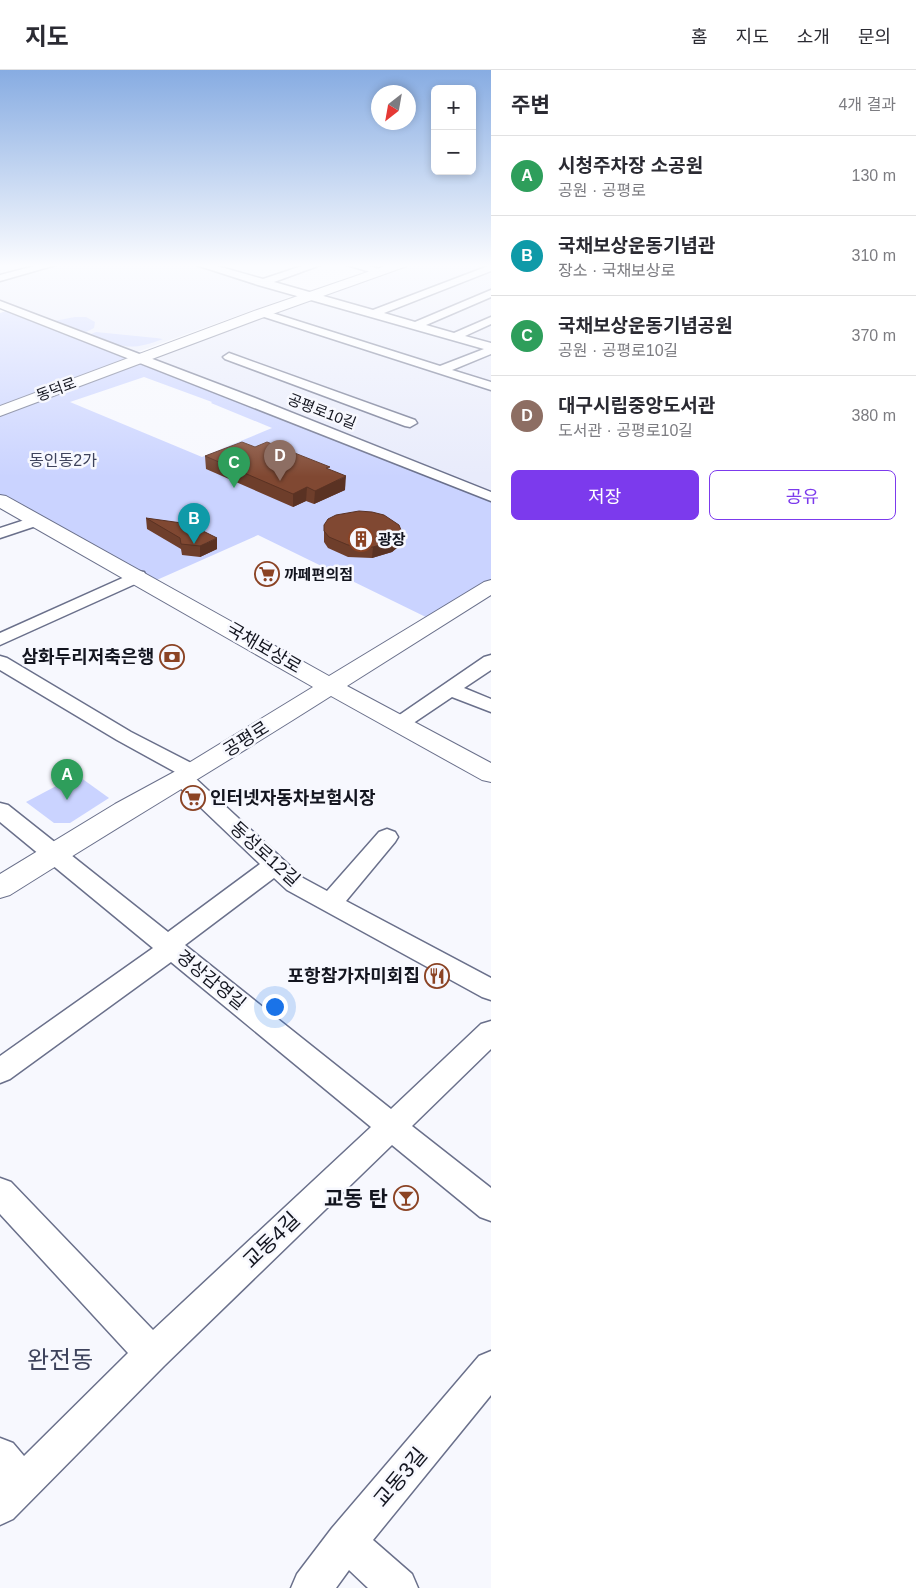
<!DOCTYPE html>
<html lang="ko">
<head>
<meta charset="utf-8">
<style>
	:root { --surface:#fff; --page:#f7f7f7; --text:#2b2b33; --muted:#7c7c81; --line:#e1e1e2; --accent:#7c3aed }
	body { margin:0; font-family:Arial,"Noto Sans KR",sans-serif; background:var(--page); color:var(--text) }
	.controls { position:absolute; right:15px; top:15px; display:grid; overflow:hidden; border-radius:8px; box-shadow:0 2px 8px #0003 }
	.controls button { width:45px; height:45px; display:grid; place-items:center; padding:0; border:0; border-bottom:1px solid var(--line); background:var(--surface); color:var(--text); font:25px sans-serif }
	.compass { position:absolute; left:371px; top:15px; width:45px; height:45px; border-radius:50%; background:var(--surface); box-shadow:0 2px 8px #0003; rotate:211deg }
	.you { position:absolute; left:274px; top:936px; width:18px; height:18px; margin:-12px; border:4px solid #fff; border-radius:50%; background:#1a73e8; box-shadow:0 0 0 8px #1a73e833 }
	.badge { display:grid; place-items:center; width:32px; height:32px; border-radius:50%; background:var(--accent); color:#fff; font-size:16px; font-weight:700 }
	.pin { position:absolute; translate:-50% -41px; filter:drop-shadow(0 1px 2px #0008) }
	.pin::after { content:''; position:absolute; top:26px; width:18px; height:15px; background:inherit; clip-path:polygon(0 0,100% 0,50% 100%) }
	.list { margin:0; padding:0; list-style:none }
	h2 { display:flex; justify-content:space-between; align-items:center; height:65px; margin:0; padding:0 20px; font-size:21px }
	h2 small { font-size:16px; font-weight:400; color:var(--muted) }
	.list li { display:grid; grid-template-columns:32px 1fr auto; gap:15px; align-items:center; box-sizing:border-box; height:80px; padding:0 20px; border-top:1px solid var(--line) }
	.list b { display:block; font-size:19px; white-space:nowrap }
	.list p { margin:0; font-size:16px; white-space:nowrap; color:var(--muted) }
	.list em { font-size:16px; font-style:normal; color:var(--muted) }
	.actions { display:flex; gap:10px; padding:15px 20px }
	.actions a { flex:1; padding:11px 0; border:1px solid var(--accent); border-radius:8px; text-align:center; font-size:18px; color:var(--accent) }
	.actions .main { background:var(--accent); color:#fff }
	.map { position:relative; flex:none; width:491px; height:1518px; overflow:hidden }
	header { display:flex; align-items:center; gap:30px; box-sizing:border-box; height:70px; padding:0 25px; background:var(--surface); border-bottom:1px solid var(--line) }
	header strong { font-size:24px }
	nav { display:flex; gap:28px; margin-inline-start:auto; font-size:18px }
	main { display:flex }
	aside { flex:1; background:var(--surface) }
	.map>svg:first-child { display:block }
	.built { fill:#e8ebfb }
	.green { fill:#cad3ff; fill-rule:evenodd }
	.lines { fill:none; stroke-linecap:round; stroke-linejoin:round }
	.minor-casing { stroke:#6a708b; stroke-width:3 }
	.major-casing { stroke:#6a708b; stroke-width:2 }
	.minor { fill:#fff; fill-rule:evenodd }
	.major { fill:#fff; fill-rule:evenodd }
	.wall { fill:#6e3e2b }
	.shaded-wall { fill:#5a3223 }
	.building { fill:#804832; stroke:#5a3223 }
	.labels { text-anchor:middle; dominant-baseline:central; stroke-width:5; stroke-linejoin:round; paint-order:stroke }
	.far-street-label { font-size:15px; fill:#13151f; stroke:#f7f8fe }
	.far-poi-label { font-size:15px; font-weight:bold; fill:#13151f; stroke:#f7f8fe; text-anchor:start }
	.far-quarter-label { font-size:16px; fill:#3e435c; stroke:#f7f8fe }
	.street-label { font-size:18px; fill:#13151f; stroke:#f7f8fe }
	.poi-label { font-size:18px; font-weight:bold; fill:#13151f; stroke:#f7f8fe; text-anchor:end }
	.near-poi-label { font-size:21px; font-weight:bold; fill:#13151f; stroke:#f7f8fe; text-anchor:end }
	.near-street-label { font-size:21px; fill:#13151f; stroke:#f7f8fe }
	.near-quarter-label { font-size:24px; fill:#3e435c; stroke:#f7f8fe }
</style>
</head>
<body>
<header>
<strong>지도</strong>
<nav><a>홈</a><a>지도</a><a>소개</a><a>문의</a></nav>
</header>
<main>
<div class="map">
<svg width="491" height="1518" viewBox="0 0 491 1518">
	<rect width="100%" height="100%" fill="#f7f8fe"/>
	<g class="built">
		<path d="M 53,194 L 193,194 L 292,226 L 137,282 L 130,282 L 0,231 L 0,208 Z"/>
		<path d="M 404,194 L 491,194 L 491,427 L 139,290 Z"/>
	</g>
	<g class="green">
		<path d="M 13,239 L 233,324 L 225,328 L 234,325 L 491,427 L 491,516 L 434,551 L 258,465 L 150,513 L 0,431 L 0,243 ZM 144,307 L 212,332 L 211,333 L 272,358 L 202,387 L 70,332 Z"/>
		<path d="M 75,247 L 86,247 L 95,252 L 94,258 L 86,262 L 54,251 Z"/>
		<path d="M 96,262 L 156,268 L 163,269 C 128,282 124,277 91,264 Z"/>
		<path d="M 77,705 L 109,728 L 70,753 L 54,753 L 26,732 Z"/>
	</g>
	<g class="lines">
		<defs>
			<g id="minor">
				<path d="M 42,194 L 59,194 L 0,211 L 0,205 Z"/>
				<path d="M 193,194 L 210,194 L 263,209 L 308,194 L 323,194 L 274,212 L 373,240 L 491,195 L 491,201 L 384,243 L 415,252 L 491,220 L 491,227 L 426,255 L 454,263 L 491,247 L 491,254 L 465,266 L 491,273 L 491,284 L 452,300 L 491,312 L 491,320 L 258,245 L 257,243 L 258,241 L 266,241 L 440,296 L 484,279 L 258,215 Z"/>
				<path d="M 344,194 L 362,194 L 383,200 L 385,202 L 380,205 Z"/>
				<path d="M 0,231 L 255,328 L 491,422 L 491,431 L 0,238 Z"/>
				<path d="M 229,283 L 415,350 L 417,353 L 410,357 L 405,356 L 225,289 L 223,287 Z"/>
				<path d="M 37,446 L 42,448 L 45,451 L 42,454 L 0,468 L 0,458 Z"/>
				<path d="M 138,501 L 144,502 L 146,506 L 144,510 L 0,575 L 0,563 Z"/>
				<path d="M 491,585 L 491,600 L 464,618 L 491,629 L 491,642 L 452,627 L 406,658 L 399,660 L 392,658 L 389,654 L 392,650 L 484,587 Z"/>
				<path d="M 0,586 L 7,588 L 131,662 L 199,697 L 203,702 L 199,707 L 195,708 L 303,808 L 327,821 L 379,762 L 387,759 L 395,762 L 398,767 L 395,772 L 346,831 L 491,908 L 491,930 L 482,927 L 287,820 L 274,808 L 185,875 L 391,1039 L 481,954 L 491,951 L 491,979 L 412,1056 L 491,1118 L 491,1151 L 480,1147 L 392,1075 L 164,1296 L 13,1449 L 0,1455 L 0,1368 L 13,1373 L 24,1386 L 128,1283 L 0,1144 L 0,1108 L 11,1112 L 153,1260 L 371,1057 L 171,892 L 10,1009 L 0,1013 L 0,986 L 153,878 L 0,752 L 0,733 L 8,735 L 168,862 L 260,794 L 175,713 L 172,708 L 177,703 L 117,670 L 0,600 Z"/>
				<path d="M 491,1281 L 491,1325 L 373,1470 L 412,1504 L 418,1518 L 368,1518 L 349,1500 L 336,1518 L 291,1518 L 297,1504 L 332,1458 L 479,1286 Z"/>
			</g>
			<g id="major">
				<path d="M 391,194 L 409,194 L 407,196 L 267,246 L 0,346 L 0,336 L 257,240 Z"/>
				<path d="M 0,425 L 6,426 L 329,606 L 484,512 L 491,510 L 491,525 L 347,616 L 491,693 L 491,712 L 482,710 L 331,626 C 224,694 116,758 10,825 L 0,828 L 0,804 L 115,734 L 174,702 L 313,617 L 0,438 Z"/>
			</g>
		</defs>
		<use href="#minor" class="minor-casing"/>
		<use href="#major" class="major-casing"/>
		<use href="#minor" class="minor"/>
		<use href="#major" class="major"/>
	</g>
	<g class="wall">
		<path d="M 255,377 L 330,400 L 345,420 L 314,434 L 306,431 L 293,437 L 206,399 L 205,386 Z"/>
		<path d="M 146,448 L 217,479 L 200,487 L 182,485 L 181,479 L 147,459 Z"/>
		<path d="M 324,455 L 400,471 L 398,477 L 392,482 L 372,488 L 348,487 L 328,478 L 324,472 Z"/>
	</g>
	<g class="shaded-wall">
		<path d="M 346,406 L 345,420 L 314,434 L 315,421 Z"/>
		<path d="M 307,417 L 306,431 L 293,437 L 293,424 Z"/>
		<path d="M 401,460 L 400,471 L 398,477 L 392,482 L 372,488 L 373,477 Z"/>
		<path d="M 217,468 L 217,479 L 200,487 L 200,476 Z"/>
	</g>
	<g class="building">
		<path d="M 242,372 L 255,377 L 267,372 L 330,397 L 326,398 L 346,406 L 315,421 L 307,417 L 293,424 L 205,386 Z"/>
		<path d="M 359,441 L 372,442 L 384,445 L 399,455 L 401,460 L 399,466 L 394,471 L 373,477 L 348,475 L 329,467 L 324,461 L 324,455 L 328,449 L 336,445 Z"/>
		<path d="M 146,448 L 189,454 L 217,468 L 200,476 L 181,474 L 180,468 Z"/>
	</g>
	<linearGradient id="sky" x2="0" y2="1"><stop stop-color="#87ace2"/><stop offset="0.48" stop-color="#fbfcff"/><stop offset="1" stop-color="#fbfcff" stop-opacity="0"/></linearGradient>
	<rect width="491" height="407" fill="url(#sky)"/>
	<defs>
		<symbol id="building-ring" viewBox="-11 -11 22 22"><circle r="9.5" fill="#f7f8fe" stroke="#8b4324" stroke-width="1.5"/><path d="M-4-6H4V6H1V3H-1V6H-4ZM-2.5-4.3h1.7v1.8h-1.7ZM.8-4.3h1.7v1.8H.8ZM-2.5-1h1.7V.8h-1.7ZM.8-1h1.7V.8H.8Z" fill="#8b4324"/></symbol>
		<symbol id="supermarket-ring" viewBox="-11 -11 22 22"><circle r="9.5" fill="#f7f8fe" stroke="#8b4324" stroke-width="1.5"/><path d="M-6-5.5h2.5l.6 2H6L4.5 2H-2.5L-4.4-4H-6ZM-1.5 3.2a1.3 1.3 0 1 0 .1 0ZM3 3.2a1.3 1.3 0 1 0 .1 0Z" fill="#8b4324"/></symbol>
		<symbol id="bank-ring" viewBox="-11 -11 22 22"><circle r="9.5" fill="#f7f8fe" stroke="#8b4324" stroke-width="1.5"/><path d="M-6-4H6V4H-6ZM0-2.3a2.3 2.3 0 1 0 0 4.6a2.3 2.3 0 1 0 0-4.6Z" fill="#8b4324"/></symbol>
		<symbol id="restaurant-ring" viewBox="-11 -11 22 22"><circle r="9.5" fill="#f7f8fe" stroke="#8b4324" stroke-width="1.5"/><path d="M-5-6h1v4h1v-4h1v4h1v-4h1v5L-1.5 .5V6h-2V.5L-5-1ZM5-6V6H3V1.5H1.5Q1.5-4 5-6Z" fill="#8b4324"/></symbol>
		<symbol id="bar-ring" viewBox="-11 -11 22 22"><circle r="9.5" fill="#f7f8fe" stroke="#8b4324" stroke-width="1.5"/><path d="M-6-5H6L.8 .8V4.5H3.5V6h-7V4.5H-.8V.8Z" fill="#8b4324"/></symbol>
	</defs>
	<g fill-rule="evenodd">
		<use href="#building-ring" x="347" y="455" width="28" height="28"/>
		<use href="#supermarket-ring" x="253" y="490" width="28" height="28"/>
		<use href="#bank-ring" x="158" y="573" width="28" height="28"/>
		<use href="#supermarket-ring" x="179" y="714" width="28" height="28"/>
		<use href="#restaurant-ring" x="423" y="892" width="28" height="28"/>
		<use href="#bar-ring" x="392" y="1114" width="28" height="28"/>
	</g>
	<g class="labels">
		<g class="far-street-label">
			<text transform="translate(56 319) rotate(-20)">동덕로</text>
			<text transform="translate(322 341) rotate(21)">공평로10길</text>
		</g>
		<g class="far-poi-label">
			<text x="378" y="469">광장</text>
			<text x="284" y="504">까페편의점</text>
		</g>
		<g class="far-quarter-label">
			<text x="63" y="390">동인동2가</text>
		</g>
		<g class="street-label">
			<text transform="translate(264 578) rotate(30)">국채보상로</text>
			<text transform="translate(246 669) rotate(-32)">공평로</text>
			<text transform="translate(265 784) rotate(42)">동성로12길</text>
			<text transform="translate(211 910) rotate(39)">경상감영길</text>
		</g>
		<g class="poi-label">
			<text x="154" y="587">삼화두리저축은행</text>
			<text x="210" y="728" text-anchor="start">인터넷자동차보험시장</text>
			<text x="420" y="906">포항참가자미회집</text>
		</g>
		<g class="near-poi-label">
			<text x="388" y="1128">교동 탄</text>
		</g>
		<g class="near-street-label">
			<text transform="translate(271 1170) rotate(-44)">교동4길</text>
			<text transform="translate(400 1407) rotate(-50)">교동3길</text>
		</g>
		<g class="near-quarter-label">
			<text x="60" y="1289">완전동</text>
		</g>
	</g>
</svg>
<div class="controls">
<button>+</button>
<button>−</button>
</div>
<svg class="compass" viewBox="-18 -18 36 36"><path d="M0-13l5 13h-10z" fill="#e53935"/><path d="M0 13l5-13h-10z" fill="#7c7c81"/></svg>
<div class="you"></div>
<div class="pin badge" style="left:67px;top:730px;background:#2e9e5b">A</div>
<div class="pin badge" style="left:194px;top:474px;background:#0f9aa8">B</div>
<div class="pin badge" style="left:234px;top:418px;background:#2e9e5b">C</div>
<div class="pin badge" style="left:280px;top:411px;background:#8d6e63">D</div>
</div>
<aside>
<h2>주변<small>4개 결과</small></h2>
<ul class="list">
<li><span class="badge" style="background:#2e9e5b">A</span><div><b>시청주차장 소공원</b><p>공원 · 공평로</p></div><em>130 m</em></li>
<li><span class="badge" style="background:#0f9aa8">B</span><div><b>국채보상운동기념관</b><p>장소 · 국채보상로</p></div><em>310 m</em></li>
<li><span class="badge" style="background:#2e9e5b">C</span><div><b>국채보상운동기념공원</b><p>공원 · 공평로10길</p></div><em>370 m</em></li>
<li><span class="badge" style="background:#8d6e63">D</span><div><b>대구시립중앙도서관</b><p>도서관 · 공평로10길</p></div><em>380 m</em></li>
</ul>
<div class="actions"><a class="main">저장</a><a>공유</a></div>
</aside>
</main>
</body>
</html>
